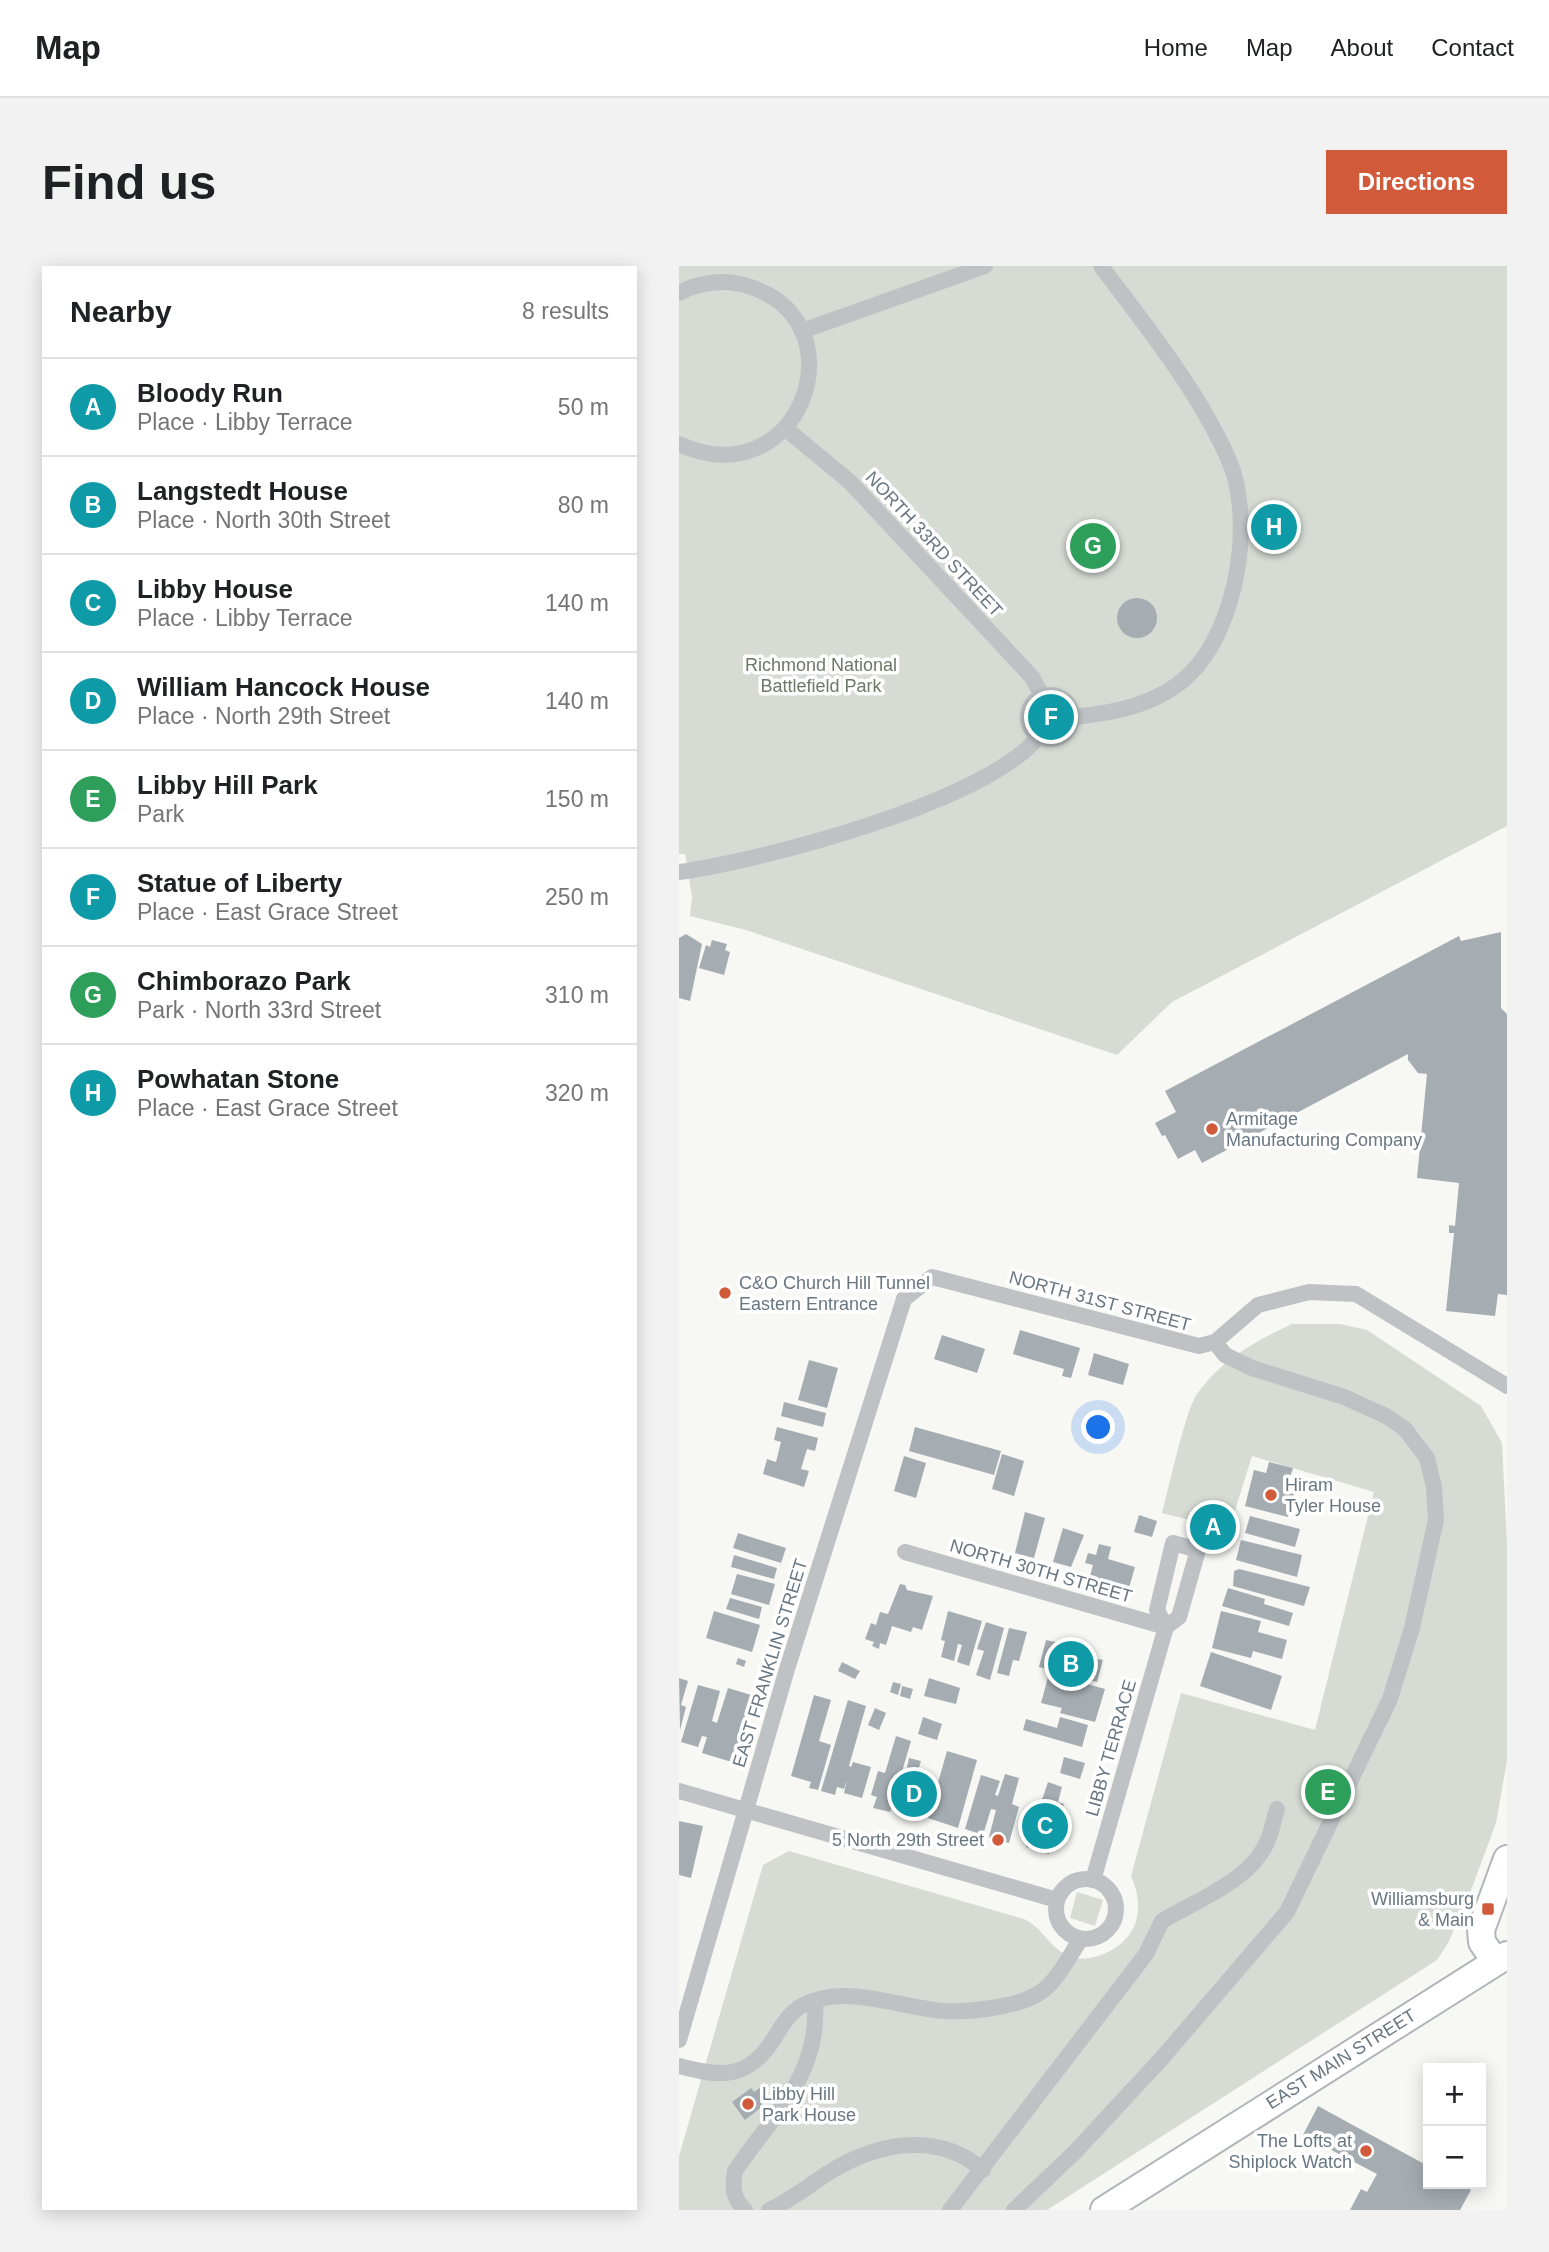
<!DOCTYPE html>
<html lang="en">
<head>
<meta charset="utf-8">
<style>
	:root { --surface:#fff; --page:#f2f2f2; --text:#202124; --muted:#757577; --line:#e0e0e0; --accent:#d15a3a }
	body { margin:0; font-family:Helvetica,sans-serif; background:var(--page); color:var(--text) }
	.controls { position:absolute; right:21px; bottom:21px; display:grid; overflow:hidden; border-radius:0px; box-shadow:0 4px 18px #0003 }
	.controls button { width:63px; height:63px; display:grid; place-items:center; padding:0; border:0; border-bottom:2px solid var(--line); background:var(--surface); color:var(--text); font:35px sans-serif }
	.you { position:absolute; left:420px; top:1162px; width:24px; height:24px; margin:-18px; border:5px solid #fff; border-radius:50%; background:#1a73e8; box-shadow:0 0 0 10px #1a73e833 }
	.badge { display:grid; place-items:center; width:46px; height:46px; border-radius:50%; background:var(--accent); color:#fff; font-size:23px; font-weight:700 }
	.pin { position:absolute; translate:-50% -50%; border:4px solid #fff; box-shadow:0 2px 7px #0006 }
	.list { margin:0; padding:0; list-style:none }
	h2 { display:flex; justify-content:space-between; align-items:center; height:91px; margin:0; padding:0 28px; font-size:30px }
	h2 small { font-size:23px; font-weight:400; color:var(--muted) }
	.list li { display:grid; grid-template-columns:46px 1fr auto; gap:21px; align-items:center; box-sizing:border-box; height:98px; padding:0 28px; border-top:2px solid var(--line) }
	.list b { display:block; font-size:26px; white-space:nowrap }
	.list p { margin:0; font-size:23px; white-space:nowrap; color:var(--muted) }
	.list em { font-size:23px; font-style:normal; color:var(--muted) }
	.map { position:relative; flex:none; width:828px; height:1944px; overflow:hidden; border-radius:0px }
	header { display:flex; align-items:center; gap:42px; box-sizing:border-box; height:98px; padding:0 35px; background:var(--surface); border-bottom:2px solid var(--line) }
	header strong { font-size:33px }
	nav { display:flex; gap:38px; margin-inline-start:auto; font-size:24px }
	.intro { display:flex; align-items:center; justify-content:space-between; box-sizing:border-box; height:168px; padding:0 42px }
	h1 { margin:0; font-size:49px }
	.button { padding:18px 32px; border-radius:0px; background:var(--accent); color:#fff; font-size:24px; font-weight:700 }
	main { display:flex; gap:42px; padding:0 42px }
	aside { flex:1; background:var(--surface); border-radius:0px; box-shadow:0 4px 18px #0003 }
	.map>svg:first-child { display:block }
	.green { fill:#d6dbd4 }
	.building { fill:#a6adb2 }
	.lines { fill:none; stroke-linecap:round; stroke-linejoin:round }
	.primary-casing { stroke:#b2b6b9; stroke-width:30 }
	.street { stroke:#bec2c5; stroke-width:16 }
	.primary { stroke:#fff; stroke-width:26 }
	.poi-dot { fill:#d15a3a; stroke:#fff; stroke-width:2.5 }
	.labels { text-anchor:middle; dominant-baseline:central; stroke-width:7; stroke-linejoin:round; paint-order:stroke }
	.street-label { font-size:18px; fill:#697782; stroke:#fff }
	.park-label { font-size:18px; fill:#6b7a67; stroke:#fff }
	.poi-label { font-size:18px; fill:#697782; stroke:#fff; text-anchor:start }
</style>
</head>
<body>
<header>
<strong>Map</strong>
<nav><a>Home</a><a>Map</a><a>About</a><a>Contact</a></nav>
</header>
<div class="intro"><h1>Find us</h1><a class="button">Directions</a></div>
<main>
<aside>
<h2>Nearby<small>8 results</small></h2>
<ul class="list">
<li><span class="badge" style="background:#0f9aa8">A</span><div><b>Bloody Run</b><p>Place · Libby Terrace</p></div><em>50 m</em></li>
<li><span class="badge" style="background:#0f9aa8">B</span><div><b>Langstedt House</b><p>Place · North 30th Street</p></div><em>80 m</em></li>
<li><span class="badge" style="background:#0f9aa8">C</span><div><b>Libby House</b><p>Place · Libby Terrace</p></div><em>140 m</em></li>
<li><span class="badge" style="background:#0f9aa8">D</span><div><b>William Hancock House</b><p>Place · North 29th Street</p></div><em>140 m</em></li>
<li><span class="badge" style="background:#2e9e5b">E</span><div><b>Libby Hill Park</b><p>Park</p></div><em>150 m</em></li>
<li><span class="badge" style="background:#0f9aa8">F</span><div><b>Statue of Liberty</b><p>Place · East Grace Street</p></div><em>250 m</em></li>
<li><span class="badge" style="background:#2e9e5b">G</span><div><b>Chimborazo Park</b><p>Park · North 33rd Street</p></div><em>310 m</em></li>
<li><span class="badge" style="background:#0f9aa8">H</span><div><b>Powhatan Stone</b><p>Place · East Grace Street</p></div><em>320 m</em></li>
</ul>
</aside>
<div class="map">
<svg width="828" height="1944" viewBox="0 0 828 1944">
	<rect width="100%" height="100%" fill="#f7f7f4"/>
	<g class="green">
		<path d="M 0,0 L 828,0 L 828,560 L 493,736 L 438,789 L 67,664 L 11,650 L 13,631 L 6,588 L 0,588 Z"/>
		<path d="M 613,1058 L 661,1058 L 688,1064 L 802,1140 L 823,1177 L 828,1279 L 828,1495 L 817,1557 L 791,1627 L 769,1677 L 758,1694 L 368,1944 L 0,1944 L 0,1890 L 84,1599 L 110,1585 L 345,1653 C 365,1662 371,1685 395,1692 C 404,1694 413,1692 422,1689 C 459,1675 467,1643 452,1610 L 502,1427 L 636,1464 L 695,1226 L 573,1190 L 550,1264 L 483,1247 C 490,1222 506,1146 518,1128 C 542,1094 576,1075 613,1058 Z"/>
		<path d="M 398,1626 L 424,1634 L 416,1660 L 391,1652 Z"/>
	</g>
	<g class="building">
		<circle cx="458" cy="352" r="20"/>
		<path d="M 822,666 L 822,742 L 828,748 L 828,1029 L 819,1028 L 816,1050 L 767,1045 L 775,967 L 770,967 L 770,959 L 776,960 L 780,917 L 738,912 L 748,808 L 739,807 L 729,794 L 729,788 L 523,897 L 516,884 L 499,893 L 486,869 L 483,870 L 476,857 L 497,846 L 486,825 L 780,670 L 782,675 Z"/>
		<path d="M 7,668 L 23,678 L 11,735 L 0,732 L 0,672 Z"/>
		<path d="M 33,674 L 48,678 L 46,684 L 51,686 L 45,709 L 20,702 L 27,679 L 31,681 Z"/>
		<path d="M 341,1064 L 401,1082 L 392,1112 L 383,1110 L 385,1103 L 334,1088 Z"/>
		<path d="M 263,1069 L 306,1083 L 298,1107 L 255,1093 Z"/>
		<path d="M 415,1087 L 450,1098 L 444,1119 L 409,1109 Z"/>
		<path d="M 130,1094 L 159,1102 L 148,1142 L 119,1134 Z"/>
		<path d="M 105,1136 L 147,1147 L 144,1161 L 102,1150 Z"/>
		<path d="M 98,1161 L 139,1172 L 136,1185 L 128,1183 L 122,1203 L 130,1205 L 125,1221 L 84,1208 L 88,1193 L 97,1196 L 102,1176 L 95,1174 Z"/>
		<path d="M 236,1161 L 322,1185 L 315,1209 L 230,1185 Z"/>
		<path d="M 323,1188 L 345,1195 L 335,1230 L 313,1223 Z"/>
		<path d="M 225,1190 L 247,1197 L 237,1232 L 215,1225 Z"/>
		<path d="M 590,1196 L 614,1202 L 610,1215 L 618,1217 L 609,1251 L 566,1240 L 575,1204 L 587,1207 Z"/>
		<path d="M 346,1246 L 366,1252 L 355,1292 L 336,1287 Z"/>
		<path d="M 460,1249 L 478,1255 L 473,1271 L 455,1266 Z"/>
		<path d="M 571,1250 L 621,1263 L 616,1281 L 566,1267 Z"/>
		<path d="M 384,1262 L 405,1269 L 392,1301 L 374,1296 Z"/>
		<path d="M 59,1267 L 107,1282 L 102,1297 L 54,1282 Z"/>
		<path d="M 562,1274 L 623,1289 L 618,1311 L 557,1294 Z"/>
		<path d="M 420,1278 L 432,1281 L 429,1293 L 456,1301 L 450,1322 L 411,1310 L 414,1299 L 406,1297 L 409,1287 L 417,1289 Z"/>
		<path d="M 55,1289 L 98,1302 L 95,1313 L 52,1301 Z"/>
		<path d="M 560,1303 L 631,1321 L 625,1340 L 554,1320 L 555,1305 Z"/>
		<path d="M 58,1308 L 96,1318 L 90,1339 L 52,1328 Z"/>
		<path d="M 221,1318 L 226,1319 L 228,1324 L 254,1330 L 243,1364 L 234,1361 L 232,1366 L 213,1360 L 207,1379 L 201,1377 L 200,1383 L 193,1380 L 195,1376 L 186,1373 L 192,1357 L 197,1359 L 201,1346 L 209,1348 Z"/>
		<path d="M 549,1322 L 586,1333 L 585,1338 L 614,1347 L 610,1360 L 543,1340 Z"/>
		<path d="M 51,1332 L 83,1341 L 80,1353 L 47,1343 Z"/>
		<path d="M 35,1345 L 81,1359 L 73,1386 L 27,1372 Z"/>
		<path d="M 269,1345 L 303,1355 L 290,1400 L 278,1396 L 283,1379 L 279,1378 L 275,1395 L 262,1391 L 266,1375 L 262,1374 Z"/>
		<path d="M 542,1345 L 582,1355 L 579,1366 L 608,1374 L 603,1393 L 574,1385 L 572,1392 L 533,1382 Z"/>
		<path d="M 307,1356 L 325,1362 L 311,1414 L 297,1409 L 305,1385 L 298,1383 Z"/>
		<path d="M 330,1362 L 348,1366 L 340,1395 L 334,1394 L 330,1410 L 318,1407 Z"/>
		<path d="M 367,1374 L 381,1377 L 379,1385 L 424,1394 L 418,1416 L 360,1401 Z"/>
		<path d="M 532,1386 L 603,1410 L 592,1444 L 521,1420 Z"/>
		<path d="M 59,1392 L 67,1395 L 65,1401 L 57,1398 Z"/>
		<path d="M 163,1396 L 181,1405 L 176,1413 L 159,1405 Z"/>
		<path d="M 369,1411 L 389,1417 L 390,1413 L 426,1423 L 416,1456 L 381,1447 L 383,1442 L 362,1437 Z"/>
		<path d="M 0,1412 L 9,1415 L 2,1439 L 7,1441 L 1,1464 Z"/>
		<path d="M 250,1412 L 281,1422 L 277,1438 L 245,1430 Z"/>
		<path d="M 214,1416 L 222,1418 L 219,1429 L 211,1426 Z"/>
		<path d="M 19,1419 L 41,1425 L 33,1455 L 38,1457 L 49,1422 L 72,1429 L 56,1497 L 23,1487 L 28,1471 L 23,1470 L 19,1481 L 2,1476 Z"/>
		<path d="M 223,1420 L 234,1423 L 231,1433 L 221,1430 Z"/>
		<path d="M 135,1429 L 152,1434 L 140,1475 L 152,1479 L 139,1524 L 130,1522 L 132,1516 L 112,1510 Z"/>
		<path d="M 169,1434 L 187,1440 L 170,1500 L 172,1501 L 174,1496 L 192,1501 L 183,1532 L 165,1527 L 168,1514 L 165,1523 L 158,1521 L 156,1529 L 142,1525 Z"/>
		<path d="M 196,1442 L 207,1447 L 200,1464 L 189,1459 Z"/>
		<path d="M 244,1451 L 263,1458 L 258,1474 L 239,1468 Z"/>
		<path d="M 381,1451 L 409,1459 L 403,1481 L 344,1464 L 347,1453 L 378,1462 Z"/>
		<path d="M 217,1470 L 232,1475 L 211,1546 L 194,1542 L 198,1531 L 192,1529 L 199,1505 L 206,1507 Z"/>
		<path d="M 268,1485 L 298,1494 L 279,1562 L 249,1552 Z"/>
		<path d="M 385,1491 L 406,1497 L 401,1513 L 381,1507 Z"/>
		<path d="M 230,1492 L 242,1495 L 238,1508 L 251,1512 L 241,1550 L 219,1544 Z"/>
		<path d="M 326,1508 L 340,1512 L 333,1538 L 340,1541 L 330,1577 L 310,1571 L 317,1544 L 312,1543 L 304,1569 L 286,1563 L 302,1509 L 321,1515 L 316,1529 L 319,1530 Z"/>
		<path d="M 369,1516 L 383,1521 L 379,1536 L 385,1538 L 370,1588 L 347,1581 Z"/>
		<path d="M 0,1555 L 24,1560 L 12,1612 L 0,1609 Z"/>
		<path d="M 82,1821 L 88,1821 L 90,1830 L 82,1837 L 84,1840 L 66,1854 L 53,1836 L 72,1822 L 75,1826 Z"/>
		<path d="M 639,1840 L 749,1900 L 749,1918 L 781,1918 L 792,1924 L 781,1944 L 671,1944 L 682,1923 L 688,1926 L 698,1908 L 624,1869 Z"/>
	</g>
	<g class="lines">
		<defs>
			<g id="primary">
				<path d="M 816,1695 L 803,1676 L 802,1664 L 828,1593"/>
				<path d="M 425,1944 L 828,1689"/>
			</g>
		</defs>
		<use href="#primary" class="primary-casing"/>
		<g class="street">
			<path d="M 0,27 C 23,15 48,13 72,21 C 184,59 120,233 0,178"/>
			<path d="M 123,65 L 306,0"/>
			<path d="M 107,163 L 170,215 L 353,411 L 363,430"/>
			<circle cx="371" cy="451" r="22"/>
			<path d="M 393,451 C 436,447 479,439 511,408 C 559,360 576,252 549,192 C 518,123 467,60 422,0"/>
			<path d="M 0,606 C 85,594 308,536 360,470"/>
			<path d="M 226,1286 L 487,1361"/>
			<path d="M 0,1525 L 378,1634"/>
			<circle cx="407" cy="1643" r="30"/>
			<path d="M 414,1614 L 487,1361 L 500,1351 L 519,1284 L 494,1277 L 478,1344 L 487,1361"/>
			<path d="M 0,1774 L 108,1403 L 225,1033 L 253,1011 L 520,1080 L 536,1076 L 579,1039 L 630,1026 L 677,1028 L 828,1120"/>
			<path d="M 0,1800 C 44,1812 70,1813 96,1771 C 103,1759 111,1746 124,1739 C 169,1717 220,1742 266,1745 C 284,1746 302,1744 319,1741 C 338,1738 359,1732 372,1717 C 384,1704 392,1687 402,1673"/>
			<path d="M 66,1944 C 54,1933 53,1921 56,1905 C 94,1848 141,1810 136,1736"/>
			<path d="M 90,1944 C 111,1935 129,1920 149,1907 C 197,1877 258,1864 304,1904"/>
			<path d="M 271,1944 L 467,1688 L 483,1655 C 518,1634 572,1615 589,1574 C 593,1564 595,1553 598,1543"/>
			<path d="M 335,1944 L 396,1886 L 484,1791 L 608,1646 L 711,1433 L 733,1362 L 757,1254 L 755,1221 L 748,1192 L 726,1163 L 707,1150 L 665,1131 L 573,1102 L 546,1089 L 536,1076"/>
		</g>
		<use href="#primary" class="primary"/>
	</g>
	<g class="poi-dot">
		<circle cx="533" cy="863" r="7"/>
		<circle cx="46" cy="1027" r="7"/>
		<circle cx="592" cy="1229" r="7"/>
		<circle cx="319" cy="1574" r="7"/>
		<rect x="802" y="1636" width="14" height="14" rx="3.5"/>
		<circle cx="69" cy="1838" r="7"/>
		<circle cx="687" cy="1885" r="7"/>
	</g>
	<g class="labels">
		<g class="street-label">
			<text transform="translate(255 278) rotate(47)">NORTH 33RD STREET</text>
			<text transform="translate(421 1035) rotate(15)">NORTH 31ST STREET</text>
			<text transform="translate(362 1305) rotate(16)">NORTH 30TH STREET</text>
			<text transform="translate(91 1397) rotate(-73)">EAST FRANKLIN STREET</text>
			<text transform="translate(432 1482) rotate(-74)">LIBBY TERRACE</text>
			<text transform="translate(662 1793) rotate(-32)">EAST MAIN STREET</text>
		</g>
		<g class="park-label">
			<text x="142" y="399">Richmond National<tspan x="142" dy="21">Battlefield Park</tspan></text>
		</g>
		<g class="poi-label">
			<text x="547" y="853">Armitage<tspan x="547" dy="21">Manufacturing Company</tspan></text>
			<text x="60" y="1017">C&amp;O Church Hill Tunnel<tspan x="60" dy="21">Eastern Entrance</tspan></text>
			<text x="606" y="1219">Hiram<tspan x="606" dy="21">Tyler House</tspan></text>
			<text x="305" y="1574" text-anchor="end">5 North 29th Street</text>
			<text x="795" y="1633" text-anchor="end">Williamsburg<tspan x="795" dy="21">&amp; Main</tspan></text>
			<text x="83" y="1828">Libby Hill<tspan x="83" dy="21">Park House</tspan></text>
			<text x="673" y="1875" text-anchor="end">The Lofts at<tspan x="673" dy="21">Shiplock Watch</tspan></text>
		</g>
	</g>
</svg>
<div class="controls">
<button>+</button>
<button>−</button>
</div>
<div class="you"></div>
<div class="pin badge" style="left:534px;top:1261px;background:#0f9aa8">A</div>
<div class="pin badge" style="left:392px;top:1398px;background:#0f9aa8">B</div>
<div class="pin badge" style="left:366px;top:1560px;background:#0f9aa8">C</div>
<div class="pin badge" style="left:235px;top:1528px;background:#0f9aa8">D</div>
<div class="pin badge" style="left:649px;top:1526px;background:#2e9e5b">E</div>
<div class="pin badge" style="left:372px;top:451px;background:#0f9aa8">F</div>
<div class="pin badge" style="left:414px;top:280px;background:#2e9e5b">G</div>
<div class="pin badge" style="left:595px;top:261px;background:#0f9aa8">H</div>
</div>
</main>
</body>
</html>
